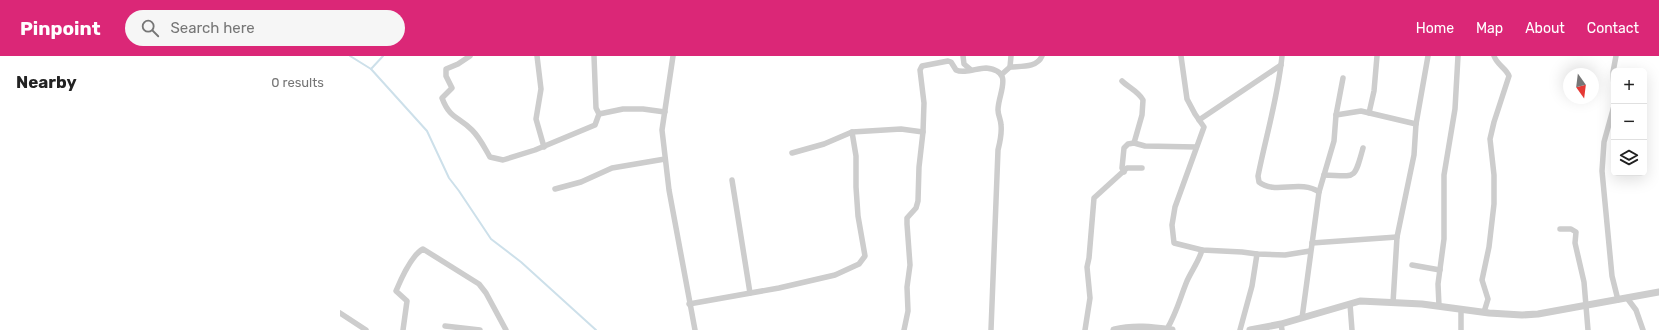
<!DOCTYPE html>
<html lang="en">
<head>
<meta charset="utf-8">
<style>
	:root { --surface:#fff; --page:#f6f6f6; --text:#222; --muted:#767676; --line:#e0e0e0; --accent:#db2777 }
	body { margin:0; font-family:Rubik,sans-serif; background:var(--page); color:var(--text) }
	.controls { position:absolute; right:12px; top:12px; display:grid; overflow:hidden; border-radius:6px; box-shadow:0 4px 16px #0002 }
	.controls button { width:36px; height:36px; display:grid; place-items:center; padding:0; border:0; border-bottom:1px solid var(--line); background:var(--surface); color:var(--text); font:20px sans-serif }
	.compass { position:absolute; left:1223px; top:12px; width:36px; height:36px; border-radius:50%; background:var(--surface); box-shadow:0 4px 16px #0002; rotate:166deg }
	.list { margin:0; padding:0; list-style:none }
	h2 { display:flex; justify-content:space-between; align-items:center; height:52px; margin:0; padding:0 16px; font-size:17px }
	h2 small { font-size:13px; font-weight:400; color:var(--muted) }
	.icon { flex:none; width:22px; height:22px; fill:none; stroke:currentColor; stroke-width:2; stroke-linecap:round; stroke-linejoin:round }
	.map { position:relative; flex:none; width:1319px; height:274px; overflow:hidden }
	header { display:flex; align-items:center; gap:24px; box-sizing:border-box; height:56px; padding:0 20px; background:var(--accent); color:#fff }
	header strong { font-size:19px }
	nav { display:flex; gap:22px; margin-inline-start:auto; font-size:14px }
	.search { width:280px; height:36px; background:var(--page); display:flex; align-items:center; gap:10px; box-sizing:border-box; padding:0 14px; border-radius:22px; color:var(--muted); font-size:15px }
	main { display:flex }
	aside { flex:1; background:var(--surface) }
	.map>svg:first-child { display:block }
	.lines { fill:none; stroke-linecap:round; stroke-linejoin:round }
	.stream { stroke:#cde0ea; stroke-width:2 }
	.minor { stroke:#cdcdcd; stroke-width:5.5 }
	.tertiary { stroke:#cdcdcd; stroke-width:7 }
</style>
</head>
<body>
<header>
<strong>Pinpoint</strong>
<div class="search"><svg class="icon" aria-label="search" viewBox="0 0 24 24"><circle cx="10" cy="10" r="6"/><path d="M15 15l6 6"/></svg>Search here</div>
<nav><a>Home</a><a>Map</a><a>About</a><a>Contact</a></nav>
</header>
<main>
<aside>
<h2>Nearby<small>0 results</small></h2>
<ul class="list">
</ul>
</aside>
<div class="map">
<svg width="1319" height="274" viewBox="0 0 1319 274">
	<rect width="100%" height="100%" fill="#fff"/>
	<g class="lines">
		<g class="stream">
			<path d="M 10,0 L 31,13 L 87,75 L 109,122 L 119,135 L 151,183 L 181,206 L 256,274"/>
			<path d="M 31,13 L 43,0"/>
		</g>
		<g class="minor">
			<path d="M 130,0 L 118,8 L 106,13 L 106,20 L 112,32 L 102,42 C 110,63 118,60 132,74 C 140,82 144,91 150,101 L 163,104 L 195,94 L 255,69 L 259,58"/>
			<path d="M 197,0 L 201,33 L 196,63 L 204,91"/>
			<path d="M 254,0 L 256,52 L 259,58 L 283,53 L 303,53 L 325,56"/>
			<path d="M 333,0 L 322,74 L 329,134 L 355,274"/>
			<path d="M 623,0 L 624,8 L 630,13"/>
			<path d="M 841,0 L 847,43 L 855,58 L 864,71 L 835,151 L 832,169 L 834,187 L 862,194 L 902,196 L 917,198 L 945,199 L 970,195"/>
			<path d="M 942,0 C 938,41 926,80 918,120 L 919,126 C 935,139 960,123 979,136"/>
			<path d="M 670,11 C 681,10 697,12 702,0"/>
			<path d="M 661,19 L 670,11 L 671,0"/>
			<path d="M 782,25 C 789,32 798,35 803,44 L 802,59 L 794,87"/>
			<path d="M 1274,30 L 1273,16 L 1276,0"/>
			<path d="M 1274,50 L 1264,86 L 1262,115 L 1272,220 L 1278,244"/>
			<path d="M 1029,57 L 1034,35 L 1037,0"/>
			<path d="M 996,59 L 1021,55 L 1076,68"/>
			<path d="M 859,64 L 941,9"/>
			<path d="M 452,97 L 484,88 L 512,76 L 561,73 L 583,76"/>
			<path d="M 784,116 L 782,112 L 784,92 L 788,88 L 794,87 L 805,90 L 856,91"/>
			<path d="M 984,119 C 1016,120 1014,125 1023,92"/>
			<path d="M 392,124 L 410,237"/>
			<path d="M 215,133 L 241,126 L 272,112 L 325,103"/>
			<path d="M 1220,173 L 1231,173 L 1236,176 L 1235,187 L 1244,226 L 1248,274"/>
			<path d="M 972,187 L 1057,181"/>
			<path d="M 1072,209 L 1100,214"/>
			<path d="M 1287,242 L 1296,254 L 1303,274"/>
			<path d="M 1053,247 L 1057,181 L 1074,99 L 1076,68 L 1088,0"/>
			<path d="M 349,248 L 439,232 L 495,219 L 519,208 L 525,200 L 518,160 L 516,131 L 516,100 L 512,76"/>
			<path d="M 1010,248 L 1012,274"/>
			<path d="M 1099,250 L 1098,228 L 1104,183 L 1104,119 L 1115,53 L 1118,0"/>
			<path d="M 1144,256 L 1148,243 L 1142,224 L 1149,191 L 1154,148 L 1154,119 L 1150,83 L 1154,66 L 1169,20 C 1166,12 1157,9 1154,0"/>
			<path d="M 0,257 L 26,274"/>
			<path d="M 962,262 L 979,136 L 994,85 L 996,59 L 1003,22"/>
			<path d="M 941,268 L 942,274"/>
			<path d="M 105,270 L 140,274"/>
			<path d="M 827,273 C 837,256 840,242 847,225 C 852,214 859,205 862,194"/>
			<path d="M 63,274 L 67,245 L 56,235 C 61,223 72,199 83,193 L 139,228 L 146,237 L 166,274"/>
			<path d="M 564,274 L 568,255 L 567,231 L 570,209 L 567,168 L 567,162 L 576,152 L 578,145 L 579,111 L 583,76 L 584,47 L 580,14 L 582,10 L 608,5 L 611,6 L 616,14 C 624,18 637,12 646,12 C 675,15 658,37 658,54 C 658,59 661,64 661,69 C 662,77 660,86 658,94 L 651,274"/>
			<path d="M 745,274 L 750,242 L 747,211 L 749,202 L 754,142 L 787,112 L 802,112"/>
			<path d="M 900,274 L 912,230 L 917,198"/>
			<path d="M 1121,274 L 1121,253"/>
		</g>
		<g class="tertiary">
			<path d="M 774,274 C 793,269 812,271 832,274"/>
			<path d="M 910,274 L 941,268 L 1020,245 L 1082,248 L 1149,257 L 1182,259 L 1198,258 L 1319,236"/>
		</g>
	</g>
</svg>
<div class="controls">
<button>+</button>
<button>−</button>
<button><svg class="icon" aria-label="layers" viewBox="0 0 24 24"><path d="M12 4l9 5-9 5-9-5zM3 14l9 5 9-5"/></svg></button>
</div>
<svg class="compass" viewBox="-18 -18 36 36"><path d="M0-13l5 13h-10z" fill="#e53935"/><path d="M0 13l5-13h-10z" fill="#767676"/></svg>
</div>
</main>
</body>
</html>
